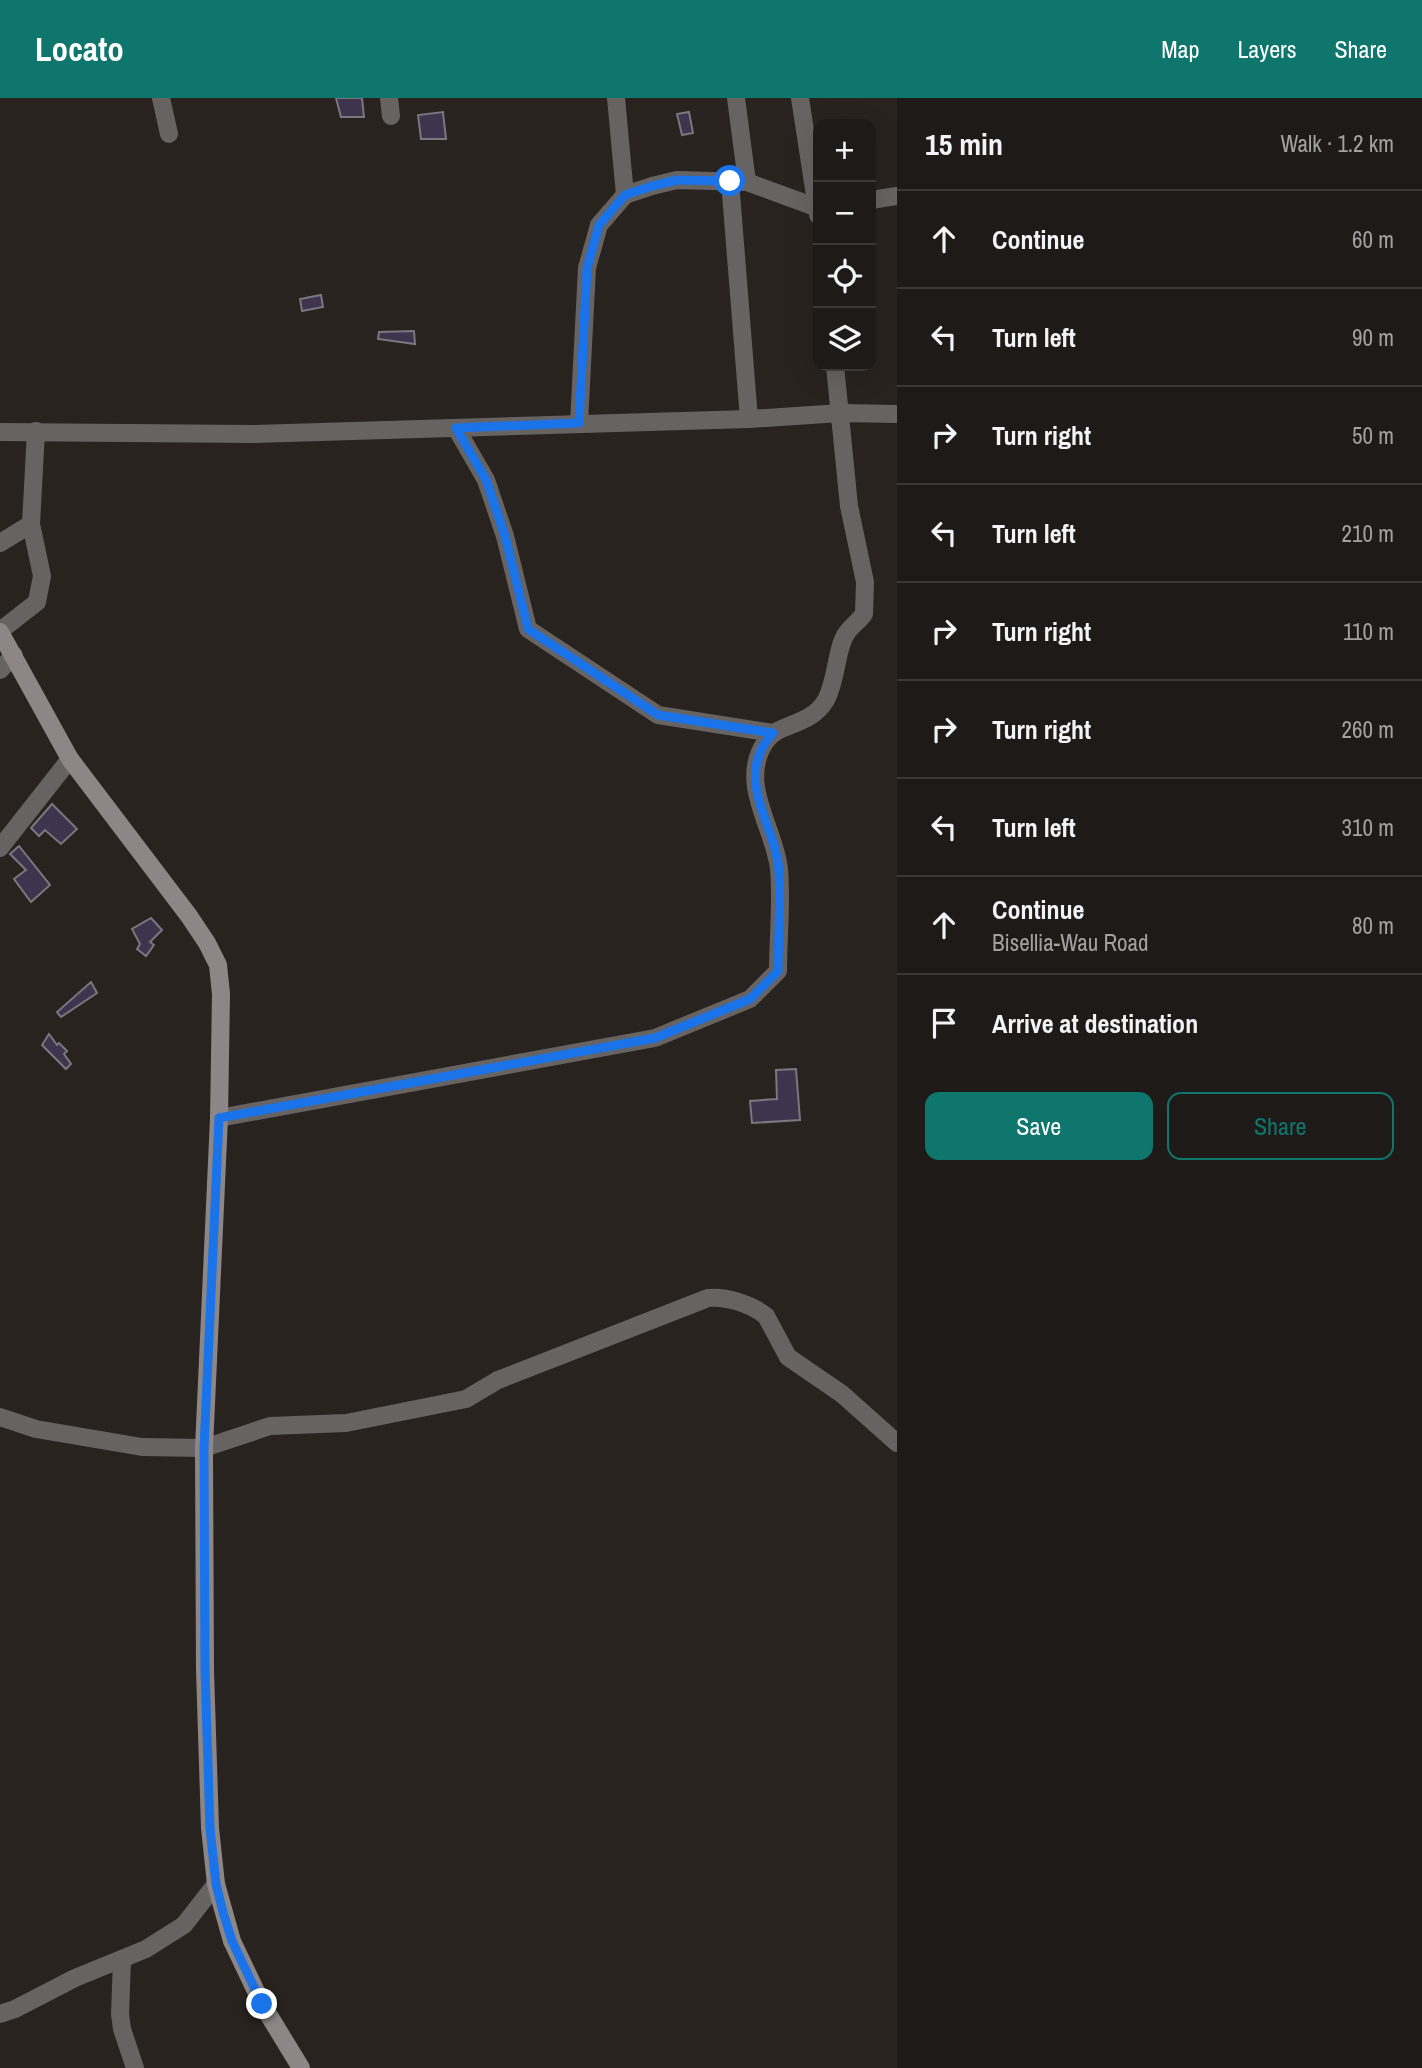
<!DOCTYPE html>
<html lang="en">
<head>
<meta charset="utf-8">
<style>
	:root { --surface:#1e1a17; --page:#2b2724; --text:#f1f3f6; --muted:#a1a1a1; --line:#3c3836; --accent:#0f766e }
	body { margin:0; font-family:"Archivo Narrow",sans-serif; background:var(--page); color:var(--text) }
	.controls { position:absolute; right:21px; top:21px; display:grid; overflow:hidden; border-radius:14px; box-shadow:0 7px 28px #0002 }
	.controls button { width:63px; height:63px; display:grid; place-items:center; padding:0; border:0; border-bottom:2px solid var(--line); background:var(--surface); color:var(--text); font:35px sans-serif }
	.stop { position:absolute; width:21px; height:21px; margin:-16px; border:5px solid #1a73e8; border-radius:50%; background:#fff }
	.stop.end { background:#1a73e8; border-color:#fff; box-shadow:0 2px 7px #0008 }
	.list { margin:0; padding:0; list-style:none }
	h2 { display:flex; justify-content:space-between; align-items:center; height:91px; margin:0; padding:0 28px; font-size:30px }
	h2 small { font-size:23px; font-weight:400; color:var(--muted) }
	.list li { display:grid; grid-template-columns:46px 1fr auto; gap:21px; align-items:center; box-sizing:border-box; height:98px; padding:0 28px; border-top:2px solid var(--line) }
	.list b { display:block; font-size:26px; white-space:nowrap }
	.list p { margin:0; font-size:23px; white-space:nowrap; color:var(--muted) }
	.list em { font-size:23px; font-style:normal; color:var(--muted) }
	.actions { display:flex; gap:14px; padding:21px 28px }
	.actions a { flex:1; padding:16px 0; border:2px solid var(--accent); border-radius:14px; text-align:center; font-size:24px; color:var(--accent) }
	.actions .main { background:var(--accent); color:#fff }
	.icon { flex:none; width:38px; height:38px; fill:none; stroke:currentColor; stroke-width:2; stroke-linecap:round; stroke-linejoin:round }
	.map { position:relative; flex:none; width:897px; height:1970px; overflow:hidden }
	header { display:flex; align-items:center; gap:42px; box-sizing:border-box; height:98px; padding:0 35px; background:var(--accent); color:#fff }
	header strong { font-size:33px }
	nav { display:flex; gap:38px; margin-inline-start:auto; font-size:24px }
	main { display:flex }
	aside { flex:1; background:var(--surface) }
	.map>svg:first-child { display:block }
	.building { fill:#3f344d; stroke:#7a777e; stroke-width:2 }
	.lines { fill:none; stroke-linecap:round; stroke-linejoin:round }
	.minor { stroke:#666362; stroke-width:18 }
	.secondary { stroke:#8c8686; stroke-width:18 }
	.route { stroke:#1a73e8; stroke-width:9 }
</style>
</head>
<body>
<header>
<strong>Locato</strong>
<nav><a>Map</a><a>Layers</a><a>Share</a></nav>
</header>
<main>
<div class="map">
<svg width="897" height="1970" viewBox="0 0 897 1970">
	<rect width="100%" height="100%" fill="#28231f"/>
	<g class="building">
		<path d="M 336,0 L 362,0 L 364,19 L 341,19 Z"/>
		<path d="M 443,14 L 446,41 L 421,41 L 418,17 Z"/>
		<path d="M 689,14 L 693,35 L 682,37 L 677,16 Z"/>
		<path d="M 321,197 L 323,209 L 302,213 L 300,201 Z"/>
		<path d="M 414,233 L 415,246 L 378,241 L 379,234 Z"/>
		<path d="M 52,706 L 77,731 L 61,746 L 45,732 L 39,738 L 31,730 Z"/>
		<path d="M 19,748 L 50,787 L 31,804 L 14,781 L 26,772 L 10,756 Z"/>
		<path d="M 151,820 L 162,832 L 150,844 L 154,847 L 146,858 L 137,851 L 140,846 L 132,831 Z"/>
		<path d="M 91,884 L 97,895 L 61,919 L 57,914 Z"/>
		<path d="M 49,936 L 57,947 L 59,945 L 67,953 L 64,956 L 71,966 L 66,971 L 42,947 Z"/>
		<path d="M 796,971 L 800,1022 L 752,1025 L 750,1003 L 777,1001 L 776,972 Z"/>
	</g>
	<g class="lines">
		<g class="minor">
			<path d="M 161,0 L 169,36"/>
			<path d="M 389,0 L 391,18"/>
			<path d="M 616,0 L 625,97"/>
			<path d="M 736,0 L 747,84"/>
			<path d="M 800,0 L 818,117"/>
			<path d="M 730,83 L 749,321"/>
			<path d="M 871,102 L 897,98"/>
			<path d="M 579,325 L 587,170 L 599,127 L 625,97 L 652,88 L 677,82 L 747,84 L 818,110"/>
			<path d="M 456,330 L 486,382 L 505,438 L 528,531 L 658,617 L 773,635"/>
			<path d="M 0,334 L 253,336 L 749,321 L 841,315 L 897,316"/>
			<path d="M 0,445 L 31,426"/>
			<path d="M 0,533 L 37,504 L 42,478 L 31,426 L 36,333"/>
			<path d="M 0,572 L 14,557"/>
			<path d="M 0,750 L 70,661"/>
			<path d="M 219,1020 L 655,940 L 750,901 L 778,873 C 778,839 782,804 779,771 C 775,730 737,685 766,643 C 779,624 810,629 826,602 C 837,582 836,551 846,536 C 850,529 859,523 864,516 L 865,484 L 849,408 L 835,268"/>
			<path d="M 0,1319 L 36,1331 L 142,1349 L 204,1350 L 270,1328 L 346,1325 L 466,1301 L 498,1282 L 708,1200 C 726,1198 751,1206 766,1218 L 788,1259 L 842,1296 L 897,1345"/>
			<path d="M 122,1862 L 120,1916 L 122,1931 L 135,1970"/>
			<path d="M 0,1916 L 15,1911 L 75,1880 L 146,1851 L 184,1827 L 216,1786"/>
		</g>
		<path class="secondary" d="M 0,534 L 70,661 L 189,818 L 207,845 L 218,867 L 221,896 L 219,1020 L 204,1350 L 205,1572 L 210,1730 L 216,1786 L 232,1843 L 262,1906 L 301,1970"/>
	</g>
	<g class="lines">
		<path class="route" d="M 262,1906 L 232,1843 L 223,1814 L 216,1786 L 210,1730 L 205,1572 L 204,1350 L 219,1020 L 655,940 L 750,901 L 778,873 C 778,840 781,807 779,774 C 777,728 731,680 773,635 L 658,617 L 528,531 L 505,438 L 486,382 L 456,330 L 579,325 L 587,170 L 599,127 L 625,97 L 652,88 L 677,82 L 730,83"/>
	</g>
</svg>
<div class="controls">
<button>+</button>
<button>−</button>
<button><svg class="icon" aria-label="locate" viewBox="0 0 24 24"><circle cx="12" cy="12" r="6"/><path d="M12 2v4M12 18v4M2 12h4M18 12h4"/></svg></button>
<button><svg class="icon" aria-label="layers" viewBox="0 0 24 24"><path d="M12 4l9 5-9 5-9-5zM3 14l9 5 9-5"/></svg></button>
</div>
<div class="stop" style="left:730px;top:83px"></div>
<div class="stop end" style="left:262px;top:1906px"></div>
</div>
<aside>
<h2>15 min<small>Walk · 1.2 km</small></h2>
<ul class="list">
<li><svg class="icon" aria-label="ahead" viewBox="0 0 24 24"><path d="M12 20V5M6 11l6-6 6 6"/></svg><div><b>Continue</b></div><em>60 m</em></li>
<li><svg class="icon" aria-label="left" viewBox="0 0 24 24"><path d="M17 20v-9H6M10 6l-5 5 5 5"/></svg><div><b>Turn left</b></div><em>90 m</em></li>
<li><svg class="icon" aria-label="right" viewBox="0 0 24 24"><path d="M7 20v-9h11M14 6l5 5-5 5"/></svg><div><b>Turn right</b></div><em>50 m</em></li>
<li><svg class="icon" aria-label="left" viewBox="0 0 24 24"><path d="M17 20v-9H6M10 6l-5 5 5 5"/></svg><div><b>Turn left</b></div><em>210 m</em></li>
<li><svg class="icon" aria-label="right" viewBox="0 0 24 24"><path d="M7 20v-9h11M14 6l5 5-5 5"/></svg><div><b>Turn right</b></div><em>110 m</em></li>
<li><svg class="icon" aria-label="right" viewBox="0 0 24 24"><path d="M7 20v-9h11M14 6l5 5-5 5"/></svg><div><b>Turn right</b></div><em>260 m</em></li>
<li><svg class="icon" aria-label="left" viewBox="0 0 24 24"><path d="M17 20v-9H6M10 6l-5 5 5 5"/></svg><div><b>Turn left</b></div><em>310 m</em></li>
<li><svg class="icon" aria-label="ahead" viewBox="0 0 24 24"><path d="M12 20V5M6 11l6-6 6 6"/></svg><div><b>Continue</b><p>Bisellia-Wau Road</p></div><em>80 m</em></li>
<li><svg class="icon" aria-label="arrive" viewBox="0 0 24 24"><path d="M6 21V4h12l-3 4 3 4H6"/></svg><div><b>Arrive at destination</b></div></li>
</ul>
<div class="actions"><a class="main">Save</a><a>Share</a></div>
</aside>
</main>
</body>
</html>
